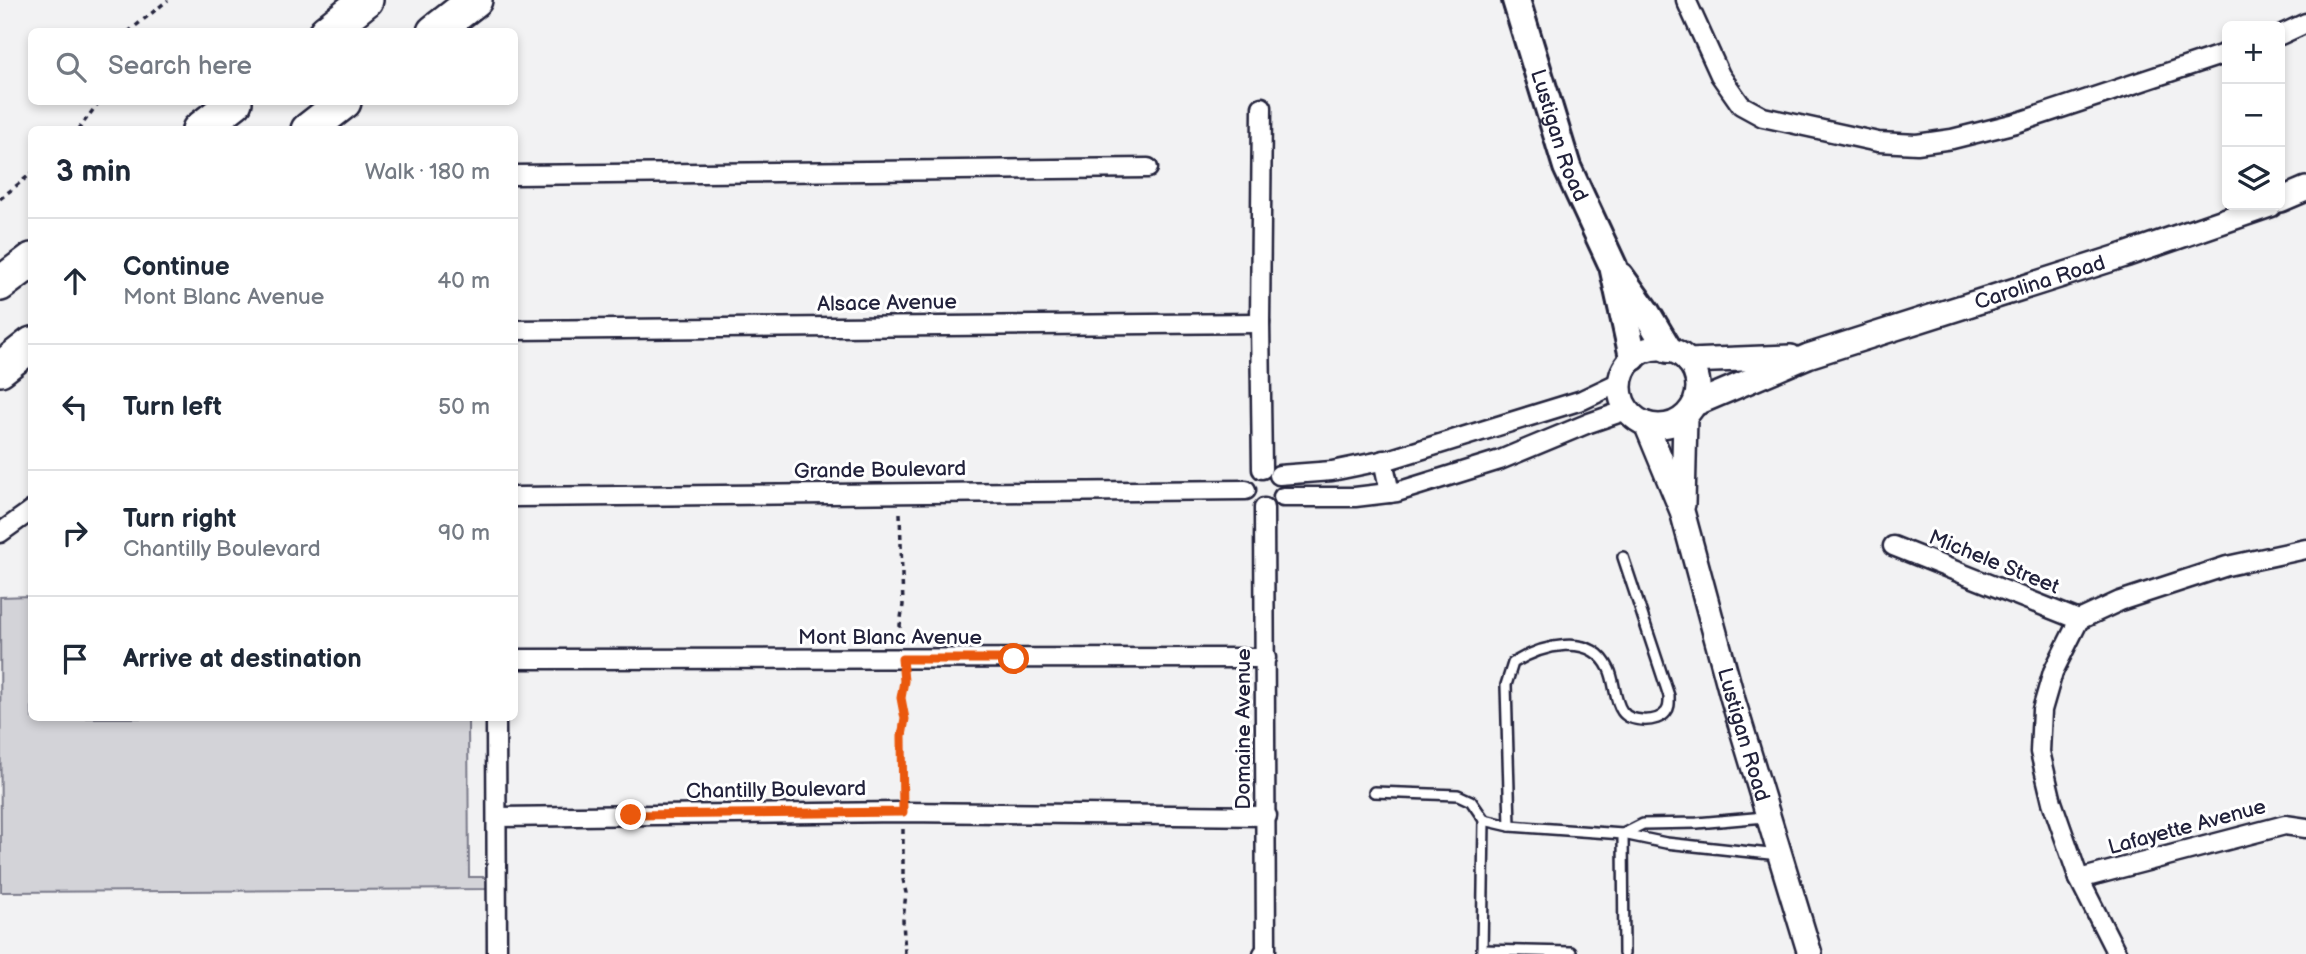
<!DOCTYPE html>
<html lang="en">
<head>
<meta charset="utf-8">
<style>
	:root { --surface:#fff; --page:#f2f2f3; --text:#1f2937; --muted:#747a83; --line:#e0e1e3 }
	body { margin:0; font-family:"Balsamiq Sans",sans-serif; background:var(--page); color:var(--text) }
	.controls { position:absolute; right:21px; top:21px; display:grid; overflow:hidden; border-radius:10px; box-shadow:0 4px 10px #0003 }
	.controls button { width:63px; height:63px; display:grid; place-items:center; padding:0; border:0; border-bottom:2px solid var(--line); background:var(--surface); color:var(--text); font:35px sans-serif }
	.stop { position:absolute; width:21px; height:21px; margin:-16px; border:5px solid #ea580c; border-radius:50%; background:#fff }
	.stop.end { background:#ea580c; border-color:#fff; box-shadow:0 2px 7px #0008 }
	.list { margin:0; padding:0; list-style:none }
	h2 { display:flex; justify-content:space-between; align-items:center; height:91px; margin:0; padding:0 28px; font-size:30px }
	h2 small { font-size:23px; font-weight:400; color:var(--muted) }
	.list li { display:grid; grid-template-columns:46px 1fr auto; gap:21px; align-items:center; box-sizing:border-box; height:126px; padding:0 28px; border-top:2px solid var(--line) }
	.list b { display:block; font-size:26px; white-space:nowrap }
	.list p { margin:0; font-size:23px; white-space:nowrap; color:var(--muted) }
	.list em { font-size:23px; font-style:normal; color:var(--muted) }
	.icon { flex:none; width:38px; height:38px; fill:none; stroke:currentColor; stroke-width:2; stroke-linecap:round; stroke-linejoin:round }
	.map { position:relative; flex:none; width:2306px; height:954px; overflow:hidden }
	.search { position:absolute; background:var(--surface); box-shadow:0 4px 10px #0003; left:28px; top:28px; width:490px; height:77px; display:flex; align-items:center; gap:18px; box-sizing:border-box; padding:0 24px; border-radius:10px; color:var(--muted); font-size:26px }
	.panel { position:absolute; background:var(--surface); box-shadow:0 4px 10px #0003; left:28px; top:126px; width:490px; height:595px; border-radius:10px }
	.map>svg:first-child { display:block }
	.green { fill:#d3d3d8; stroke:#7a7a8a; stroke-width:2 }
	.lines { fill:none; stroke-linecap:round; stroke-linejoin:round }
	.service-casing { stroke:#22223b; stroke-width:14 }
	.minor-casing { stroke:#22223b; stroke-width:23 }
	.tertiary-casing { stroke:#22223b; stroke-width:28 }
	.secondary-casing { stroke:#22223b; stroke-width:32 }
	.motorway-casing { stroke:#22223b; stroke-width:38 }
	.path { stroke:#22223b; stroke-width:3.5; stroke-dasharray:5 5; stroke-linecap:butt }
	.service { stroke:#fff; stroke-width:9 }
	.minor { stroke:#fff; stroke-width:18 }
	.tertiary { stroke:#fff; stroke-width:23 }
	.secondary { stroke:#fff; stroke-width:26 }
	.motorway { stroke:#fff; stroke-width:33 }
	.route { stroke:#ea580c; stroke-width:9 }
	.labels { text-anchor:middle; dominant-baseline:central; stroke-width:6; stroke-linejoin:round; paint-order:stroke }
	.street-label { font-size:21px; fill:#22223b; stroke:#fff }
</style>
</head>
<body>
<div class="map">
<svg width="2306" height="954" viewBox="0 0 2306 954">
	<rect width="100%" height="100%" fill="#f2f2f3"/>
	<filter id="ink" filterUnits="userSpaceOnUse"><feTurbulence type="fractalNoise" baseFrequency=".0143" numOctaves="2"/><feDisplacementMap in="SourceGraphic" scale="14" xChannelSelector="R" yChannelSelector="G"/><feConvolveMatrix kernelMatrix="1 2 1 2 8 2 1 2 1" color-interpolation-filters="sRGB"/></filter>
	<g filter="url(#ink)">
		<path class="green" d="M 31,596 L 32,718 L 468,718 L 469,877 L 489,877 L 489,889 L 1,892 L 0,597 Z"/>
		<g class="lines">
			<defs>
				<g id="service">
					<path d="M 1374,792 L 1458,795 L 1471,801 L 1484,820 L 1482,954"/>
					<path d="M 1484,820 L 1510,826 L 1623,834 L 1666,843 L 1779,855"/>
					<path d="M 1510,826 L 1506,685 L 1513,663 C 1541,646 1591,631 1609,669 C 1615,681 1614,700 1622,711 C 1630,723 1658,723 1666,712 C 1670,707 1669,702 1669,696 L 1623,557"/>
					<path d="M 1623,834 L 1643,824 L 1697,823 L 1765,817"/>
					<path d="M 1623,834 L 1624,954"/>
					<path d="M 1482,950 L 1571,952"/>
				</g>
				<g id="minor">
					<path d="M 1686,0 L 1720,75 L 1741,105 L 1763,117 L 1878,142 L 1917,144 L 1952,139 L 2016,123 L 2227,53"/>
					<path d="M 2280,35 L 2306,23"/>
					<path d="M 514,175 L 1148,168"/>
					<path d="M 514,330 L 1260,323"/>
					<path d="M 1383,460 L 1390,493"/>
					<path d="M 1262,469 L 1260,323 L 1262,107"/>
					<path d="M 1279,475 L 1332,471 L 1391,459 L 1582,400 L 1620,382"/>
					<path d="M 515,497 L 1246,490"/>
					<path d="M 1283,497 L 1355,497 L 1397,492 L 1500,460 L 1589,423 L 1627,410"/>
					<path d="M 0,533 L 32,510"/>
					<path d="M 1893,546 L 2079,620"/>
					<path d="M 514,659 L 1266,658"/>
					<path d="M 496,718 L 497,954"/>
					<path d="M 497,817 L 900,812 L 1267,816"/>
					<path d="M 2079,879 L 2285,825 L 2306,828"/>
					<path d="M 1263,954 L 1266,950 L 1264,508"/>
					<path d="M 2117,954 L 2079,879 L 2052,802 L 2040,752 L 2042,710 L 2053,672 L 2079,620 L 2120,601 L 2227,566 L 2306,549"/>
				</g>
				<g id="tertiary">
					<path d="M 2280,200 L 2306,189"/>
					<circle cx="1659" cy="387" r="39"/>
					<path d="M 1688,361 L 1791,357"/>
					<path id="s1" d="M 1695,404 L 1808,356 L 2125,255 L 2270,205"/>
					<path id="s2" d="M 1646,424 L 1682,511 L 1733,700 L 1810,954"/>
					<path d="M 1683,504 L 1685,417"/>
				</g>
				<g id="secondary">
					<path id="s3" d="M 1516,0 L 1567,167 L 1613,266 L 1633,357"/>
					<path d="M 1620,276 L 1646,312 L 1668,349"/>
				</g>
				<g id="motorway">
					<path d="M 326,32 L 366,0"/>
					<path d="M 434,32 L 475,0"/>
					<path d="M 199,130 L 235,102"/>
					<path d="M 308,130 L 344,102"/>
					<path d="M 0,284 L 32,260"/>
					<path d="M 0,369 L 32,344"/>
				</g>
			</defs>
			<use href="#service" class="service-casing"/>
			<use href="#minor" class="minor-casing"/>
			<use href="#tertiary" class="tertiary-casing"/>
			<use href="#secondary" class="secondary-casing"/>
			<use href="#motorway" class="motorway-casing"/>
			<g class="path">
				<path d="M 128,32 L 168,0"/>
				<path d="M 78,130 L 99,102"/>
				<path d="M 0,199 L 32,173"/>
				<path d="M 900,513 L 903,605 L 900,625 L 902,640"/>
				<path d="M 903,793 L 902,736 L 905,719 L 901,698 L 903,676"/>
				<path d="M 903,829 L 903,879 L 906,893 L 903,920 L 905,954"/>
			</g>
			<use href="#service" class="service"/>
			<use href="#minor" class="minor"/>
			<use href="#tertiary" class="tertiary"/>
			<use href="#secondary" class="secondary"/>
			<use href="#motorway" class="motorway"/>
		</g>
	</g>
	<g class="lines" filter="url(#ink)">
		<path class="route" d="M 631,815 L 903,812 L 902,736 L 905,719 L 901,698 L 904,681 L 902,659 L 1014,659"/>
	</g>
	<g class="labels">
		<g class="street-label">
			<text stroke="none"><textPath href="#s3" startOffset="142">Lustigan Road</textPath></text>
			<text stroke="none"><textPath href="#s1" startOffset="366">Carolina Road</textPath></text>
			<text transform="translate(887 303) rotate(-1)">Alsace Avenue</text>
			<text transform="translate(880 470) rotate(-1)">Grande Boulevard</text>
			<text transform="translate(1994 562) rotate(22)">Michele Street</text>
			<text x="890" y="637">Mont Blanc Avenue</text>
			<text transform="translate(1243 729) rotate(-90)">Domaine Avenue</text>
			<text stroke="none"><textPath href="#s2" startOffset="326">Lustigan Road</textPath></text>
			<text transform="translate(776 790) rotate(-1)">Chantilly Boulevard</text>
			<text transform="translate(2187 827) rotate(-15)">Lafayette Avenue</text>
		</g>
	</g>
</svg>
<div class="controls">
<button>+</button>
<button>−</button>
<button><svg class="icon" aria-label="layers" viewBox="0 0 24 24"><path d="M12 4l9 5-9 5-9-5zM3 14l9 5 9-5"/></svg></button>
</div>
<div class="stop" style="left:1014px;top:659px"></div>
<div class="stop end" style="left:631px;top:815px"></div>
<div class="search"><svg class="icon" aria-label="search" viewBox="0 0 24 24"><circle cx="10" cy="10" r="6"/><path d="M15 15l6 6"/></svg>Search here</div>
<section class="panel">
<h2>3 min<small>Walk · 180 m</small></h2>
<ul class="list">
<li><svg class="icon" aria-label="ahead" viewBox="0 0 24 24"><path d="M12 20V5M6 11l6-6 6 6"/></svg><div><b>Continue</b><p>Mont Blanc Avenue</p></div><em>40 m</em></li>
<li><svg class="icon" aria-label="left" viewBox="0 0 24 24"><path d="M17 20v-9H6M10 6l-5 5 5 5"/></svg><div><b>Turn left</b></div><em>50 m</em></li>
<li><svg class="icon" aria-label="right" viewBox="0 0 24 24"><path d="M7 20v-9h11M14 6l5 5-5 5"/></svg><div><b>Turn right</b><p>Chantilly Boulevard</p></div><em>90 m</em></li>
<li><svg class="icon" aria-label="arrive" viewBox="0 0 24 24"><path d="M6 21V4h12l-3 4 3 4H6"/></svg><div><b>Arrive at destination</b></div></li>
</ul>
</section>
</div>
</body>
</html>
